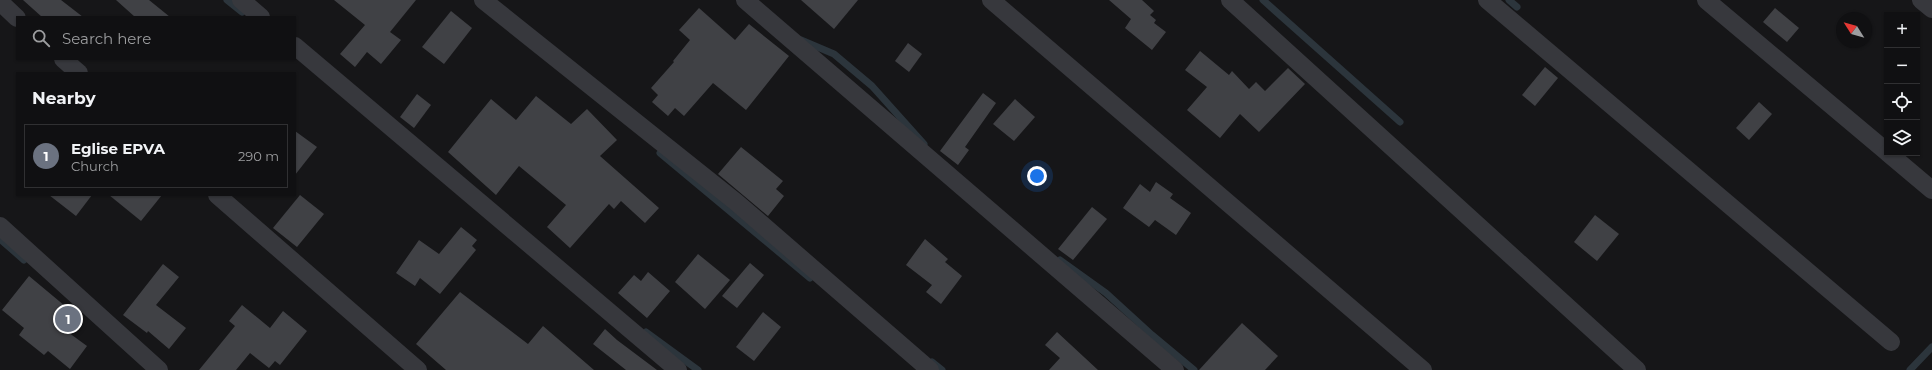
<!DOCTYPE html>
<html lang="en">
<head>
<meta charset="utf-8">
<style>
	:root { --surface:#101012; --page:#19191b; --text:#f1f3f6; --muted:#9c9d9f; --line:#303032; --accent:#0b8043 }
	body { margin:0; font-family:Montserrat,sans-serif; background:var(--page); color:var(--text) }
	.controls { position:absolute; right:12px; top:12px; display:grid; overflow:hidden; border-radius:0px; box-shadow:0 1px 3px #0004 }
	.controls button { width:36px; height:36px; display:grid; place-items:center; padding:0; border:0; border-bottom:1px solid var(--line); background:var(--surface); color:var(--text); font:20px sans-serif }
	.compass { position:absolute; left:1836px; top:12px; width:36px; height:36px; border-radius:50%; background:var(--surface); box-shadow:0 1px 3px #0004; rotate:307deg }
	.you { position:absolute; left:1037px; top:176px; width:14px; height:14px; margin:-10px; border:3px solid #fff; border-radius:50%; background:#1a73e8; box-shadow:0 0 0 6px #1a73e833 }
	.badge { display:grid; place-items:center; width:26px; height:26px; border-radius:50%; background:var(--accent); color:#fff; font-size:13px; font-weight:700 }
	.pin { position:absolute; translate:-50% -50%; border:2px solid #fff; box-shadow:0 1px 4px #0006 }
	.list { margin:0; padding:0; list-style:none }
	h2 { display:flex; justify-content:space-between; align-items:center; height:52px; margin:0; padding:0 16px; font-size:17px }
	h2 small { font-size:13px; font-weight:400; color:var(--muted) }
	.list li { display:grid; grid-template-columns:26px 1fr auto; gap:12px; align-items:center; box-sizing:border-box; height:64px; margin:0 8px 8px; padding:0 8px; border:1px solid var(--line); border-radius:0px }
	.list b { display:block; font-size:15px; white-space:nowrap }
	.list p { margin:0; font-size:13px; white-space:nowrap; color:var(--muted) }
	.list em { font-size:13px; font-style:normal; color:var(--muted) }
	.icon { flex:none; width:22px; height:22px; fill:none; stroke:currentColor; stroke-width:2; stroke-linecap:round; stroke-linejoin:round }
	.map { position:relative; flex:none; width:1932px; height:370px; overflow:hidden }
	.search { position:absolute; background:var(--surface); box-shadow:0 1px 3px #0004; left:16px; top:16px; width:280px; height:44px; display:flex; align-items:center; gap:10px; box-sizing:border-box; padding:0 14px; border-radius:0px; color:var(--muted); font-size:15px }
	.panel { position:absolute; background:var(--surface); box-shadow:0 1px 3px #0004; left:16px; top:72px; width:280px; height:124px; border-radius:0px }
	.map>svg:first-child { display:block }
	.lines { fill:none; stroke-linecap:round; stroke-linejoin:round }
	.stream { stroke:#2c353c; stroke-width:7 }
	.building { fill:#404145 }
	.minor { stroke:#37383d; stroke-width:18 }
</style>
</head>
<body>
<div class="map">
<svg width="1932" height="370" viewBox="0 0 1932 370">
	<rect width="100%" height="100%" fill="#161618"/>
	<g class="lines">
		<g class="stream">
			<path d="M 227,0 L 242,12"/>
			<path d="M 1263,0 L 1400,122"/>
			<path d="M 1509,0 L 1517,7"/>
			<path d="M 801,40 L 834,54 L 872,86 L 924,144"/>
			<path d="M 660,153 L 810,278"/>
			<path d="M 0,239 L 24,260"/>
			<path d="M 1060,260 L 1106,293 L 1152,335 L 1194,370"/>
			<path d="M 646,332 L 698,370"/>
			<path d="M 932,362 L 942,370"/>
			<path d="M 1910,370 L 1932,347"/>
		</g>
	</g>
	<g class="building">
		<path d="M 23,0 L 61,0 L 83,17 L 42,17 Z"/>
		<path d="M 116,0 L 149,0 L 170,17 L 135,17 Z"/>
		<path d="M 334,0 L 416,0 L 390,32 L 401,40 L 381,64 L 367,52 L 355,67 L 340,54 L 365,25 Z"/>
		<path d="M 801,0 L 858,0 L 834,29 Z"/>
		<path d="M 1109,0 L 1142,0 L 1154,11 L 1150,15 L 1156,20 L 1154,23 L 1166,32 L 1152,50 L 1125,28 L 1131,19 Z"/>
		<path d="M 699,8 L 735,40 L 749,24 L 789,56 L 746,110 L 713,83 L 684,116 L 675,108 L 668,116 L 652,102 L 658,95 L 651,88 L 674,62 L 673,61 L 690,40 L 679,30 Z"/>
		<path d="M 1775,8 L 1799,28 L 1787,42 L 1763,22 Z"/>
		<path d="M 451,11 L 472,28 L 444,64 L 422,47 Z"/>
		<path d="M 908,43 L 922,54 L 909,72 L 895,61 Z"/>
		<path d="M 1200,51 L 1229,75 L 1232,71 L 1249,89 L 1256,82 L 1265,91 L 1288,68 L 1305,84 L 1259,132 L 1240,114 L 1220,138 L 1187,110 L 1207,87 L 1185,70 Z"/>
		<path d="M 1545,67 L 1558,78 L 1535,106 L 1522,95 Z"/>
		<path d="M 983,93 L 996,103 L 965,147 L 969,150 L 958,165 L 940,151 Z"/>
		<path d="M 417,94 L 431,105 L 414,128 L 400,117 Z"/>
		<path d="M 536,96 L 571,124 L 587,109 L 617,140 L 600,156 L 659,208 L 645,223 L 621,201 L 614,209 L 609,204 L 570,248 L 547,227 L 566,205 L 519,166 L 496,195 L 448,152 L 491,99 L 516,120 Z"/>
		<path d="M 1015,99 L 1035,117 L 1014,141 L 993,124 Z"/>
		<path d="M 1759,102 L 1772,114 L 1749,140 L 1736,128 Z"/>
		<path d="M 295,131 L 317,147 L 295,175 Z"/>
		<path d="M 741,147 L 783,181 L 776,189 L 784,196 L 768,216 L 718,174 Z"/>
		<path d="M 1156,182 L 1173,194 L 1170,198 L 1191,213 L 1176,235 L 1155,220 L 1149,227 L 1123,208 L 1140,184 L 1150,192 Z"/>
		<path d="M 49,195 L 92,195 L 76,216 Z"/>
		<path d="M 109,195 L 162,195 L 141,221 Z"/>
		<path d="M 300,195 L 324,214 L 297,247 L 273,228 Z"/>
		<path d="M 1092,207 L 1107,219 L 1073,260 L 1058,249 Z"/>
		<path d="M 1595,215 L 1619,234 L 1597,261 L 1574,242 Z"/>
		<path d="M 461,227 L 477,240 L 472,246 L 476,250 L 440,294 L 420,278 L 415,286 L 396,273 L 419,240 L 439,254 Z"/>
		<path d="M 925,239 L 948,259 L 945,262 L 962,276 L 941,304 L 926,292 L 932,285 L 906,265 Z"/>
		<path d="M 698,254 L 730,280 L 705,309 L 675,282 Z"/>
		<path d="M 750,263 L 764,275 L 737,308 L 722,296 Z"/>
		<path d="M 163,264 L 179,277 L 156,305 L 186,328 L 169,349 L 148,331 L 147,333 L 123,315 Z"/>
		<path d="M 648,272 L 670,291 L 647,318 L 618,293 L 634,275 L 641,281 Z"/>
		<path d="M 29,276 L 77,316 L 65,330 L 87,346 L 70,369 L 48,351 L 44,355 L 19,335 L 24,328 L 2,310 Z"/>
		<path d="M 460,292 L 528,344 L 543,326 L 594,370 L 446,370 L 416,344 Z"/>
		<path d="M 242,305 L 270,328 L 283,311 L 307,331 L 280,365 L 275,361 L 269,368 L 250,353 L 236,370 L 199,370 L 235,326 L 229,321 Z"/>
		<path d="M 763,312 L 781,327 L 754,361 L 736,347 Z"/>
		<path d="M 1242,323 L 1278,356 L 1265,370 L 1199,370 Z"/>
		<path d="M 605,329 L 617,340 L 657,370 L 626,370 L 593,344 Z"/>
		<path d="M 1057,332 L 1098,370 L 1049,370 L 1060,358 L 1045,345 Z"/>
	</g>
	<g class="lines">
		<g class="minor">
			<path d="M 241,0 L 261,17"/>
			<path d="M 483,0 L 736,202 L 930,370"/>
			<path d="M 745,0 L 1175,370"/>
			<path d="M 991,0 L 1423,370"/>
			<path d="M 1230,0 L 1637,370"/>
			<path d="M 1487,0 L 1891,342"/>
			<path d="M 1706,0 L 1887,152"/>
			<path d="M 1921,0 L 1932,9"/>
			<path d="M 0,2 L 17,18"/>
			<path d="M 295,46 L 678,370"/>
			<path d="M 63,59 L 79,73"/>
			<path d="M 1888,153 L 1932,190"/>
			<path d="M 217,195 L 418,370"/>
			<path d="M 0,226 L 159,370"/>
		</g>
	</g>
</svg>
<div class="controls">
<button>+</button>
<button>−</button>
<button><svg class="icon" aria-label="locate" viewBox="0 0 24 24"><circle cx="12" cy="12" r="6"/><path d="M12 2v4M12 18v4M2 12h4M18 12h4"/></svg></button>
<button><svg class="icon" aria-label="layers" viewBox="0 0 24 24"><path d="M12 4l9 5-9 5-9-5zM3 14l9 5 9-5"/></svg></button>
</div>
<svg class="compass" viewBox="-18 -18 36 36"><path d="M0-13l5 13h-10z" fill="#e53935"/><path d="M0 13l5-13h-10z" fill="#9c9d9f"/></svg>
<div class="you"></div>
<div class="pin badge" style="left:68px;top:319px;background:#6b7280">1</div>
<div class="search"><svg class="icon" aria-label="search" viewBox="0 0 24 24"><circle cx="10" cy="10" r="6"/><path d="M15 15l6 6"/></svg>Search here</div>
<section class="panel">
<h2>Nearby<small></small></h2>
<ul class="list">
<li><span class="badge" style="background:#6b7280">1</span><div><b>Eglise EPVA</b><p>Church</p></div><em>290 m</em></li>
</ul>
</section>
</div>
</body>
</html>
